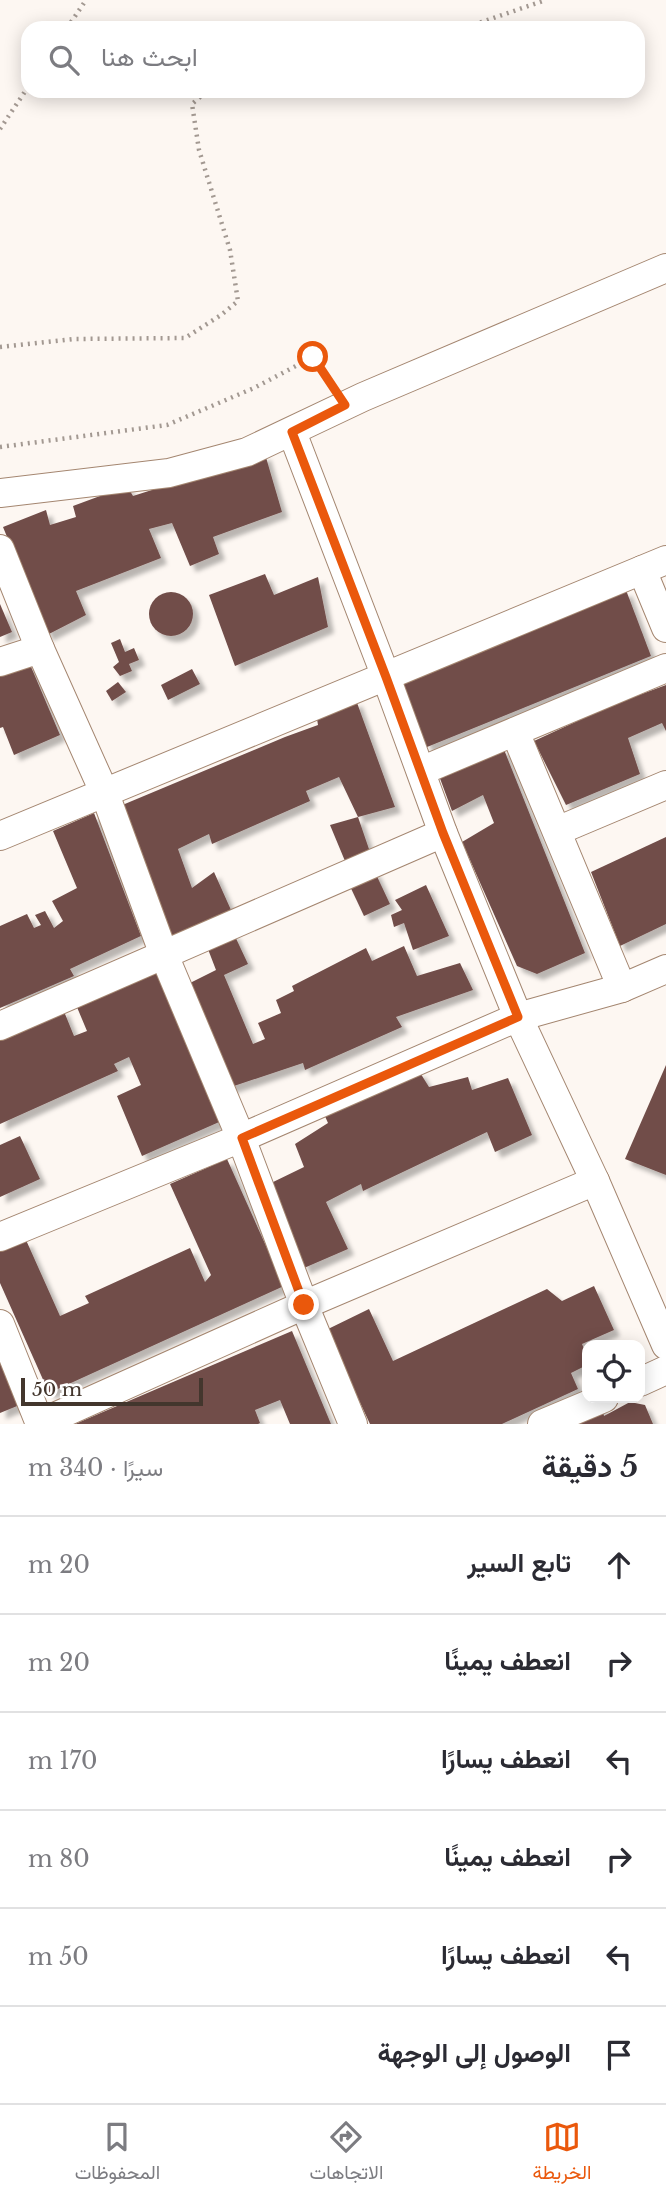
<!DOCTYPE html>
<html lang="ar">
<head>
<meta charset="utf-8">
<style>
	:root { --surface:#fff; --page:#f2f2f3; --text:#2b2b33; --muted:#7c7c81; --line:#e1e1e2; --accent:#ea580c }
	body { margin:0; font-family:"Libre Baskerville",Vazirmatn,serif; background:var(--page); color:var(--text); direction:rtl }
	.controls { position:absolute; right:21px; bottom:21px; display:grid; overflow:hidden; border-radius:14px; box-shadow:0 4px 18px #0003 }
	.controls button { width:63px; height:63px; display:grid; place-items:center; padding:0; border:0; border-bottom:2px solid var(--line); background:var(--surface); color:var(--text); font:35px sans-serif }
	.scale { position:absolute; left:21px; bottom:18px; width:182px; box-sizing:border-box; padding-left:7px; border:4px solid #43362d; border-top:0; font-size:19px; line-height:24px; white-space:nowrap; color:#43362d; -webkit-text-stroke:5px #fff; paint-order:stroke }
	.stop { position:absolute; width:21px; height:21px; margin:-16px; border:5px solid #ea580c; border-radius:50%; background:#fff }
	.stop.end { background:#ea580c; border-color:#fff; box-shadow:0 2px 7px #0008 }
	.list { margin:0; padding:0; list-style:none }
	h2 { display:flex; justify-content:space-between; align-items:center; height:91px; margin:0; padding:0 28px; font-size:30px }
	h2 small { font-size:23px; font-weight:400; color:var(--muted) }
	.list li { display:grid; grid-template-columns:46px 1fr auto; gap:21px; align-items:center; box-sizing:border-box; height:98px; padding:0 28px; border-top:2px solid var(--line) }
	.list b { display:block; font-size:26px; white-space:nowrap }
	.list em { font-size:23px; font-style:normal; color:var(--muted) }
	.icon { flex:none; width:38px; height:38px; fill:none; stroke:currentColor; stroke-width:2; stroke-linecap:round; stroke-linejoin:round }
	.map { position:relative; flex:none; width:666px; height:1424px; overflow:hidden; direction:ltr }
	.search { position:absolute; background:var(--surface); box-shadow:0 4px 18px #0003; left:21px; right:21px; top:21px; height:77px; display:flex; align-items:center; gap:18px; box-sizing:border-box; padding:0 24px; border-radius:21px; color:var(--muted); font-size:26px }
	.sheet { height:679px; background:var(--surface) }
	nav { display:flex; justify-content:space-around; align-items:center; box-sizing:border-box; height:98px; border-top:2px solid var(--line); background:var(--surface); font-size:19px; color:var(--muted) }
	nav a { display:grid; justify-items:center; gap:4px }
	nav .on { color:var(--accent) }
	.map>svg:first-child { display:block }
	.building { fill:#714d49; filter:url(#shadow) }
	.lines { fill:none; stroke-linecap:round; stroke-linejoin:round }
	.minor-casing { stroke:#a48670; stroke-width:30 }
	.path { stroke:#a39992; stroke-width:4.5; stroke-dasharray:2 5; stroke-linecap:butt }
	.minor { stroke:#fff; stroke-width:28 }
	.route { stroke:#ea580c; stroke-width:9 }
</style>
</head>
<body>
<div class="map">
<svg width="666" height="1424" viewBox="0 0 666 1424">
	<defs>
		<filter id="shadow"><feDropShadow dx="6" dy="6" stdDeviation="2" flood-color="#0004"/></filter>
	</defs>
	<rect width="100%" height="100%" fill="#fdf7f2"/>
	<g class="building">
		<path d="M 265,454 L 282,512 L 213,537 L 219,554 L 190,566 L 172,523 L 149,529 L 161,558 L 76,591 L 86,615 L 47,635 L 3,527 L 46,510 L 50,525 L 76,517 L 73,506 L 127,486 L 133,496 Z"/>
		<path d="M 265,574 L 274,595 L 318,577 L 328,627 L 235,666 L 209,595 Z"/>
		<path d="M 626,590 L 651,656 L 427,747 L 396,681 Z"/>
		<circle cx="171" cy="614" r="22"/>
		<path d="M 0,604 L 12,632 L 0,637 Z"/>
		<path d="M 120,639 L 125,652 L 134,648 L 139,660 L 129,664 L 132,671 L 120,676 L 113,667 L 119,662 L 111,643 Z"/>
		<path d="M 29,662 L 60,735 L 14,755 L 3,727 L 0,728 L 0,675 Z"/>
		<path d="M 192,669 L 200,684 L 168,700 L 161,685 Z"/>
		<path d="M 118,682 L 126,692 L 112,701 L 106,691 Z"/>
		<path d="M 666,685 L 666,731 L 662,723 L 628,738 L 640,774 L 566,805 L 534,741 L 612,705 Z"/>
		<path d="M 356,700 L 395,807 L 358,817 L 370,852 L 345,861 L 330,825 L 358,817 L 339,777 L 306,791 L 310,801 L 212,844 L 209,834 L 178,849 L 192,888 L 214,872 L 231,910 L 170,937 L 120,806 L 285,737 L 318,725 L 317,719 Z"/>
		<path d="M 503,747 L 585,953 L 537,974 L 517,966 L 462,842 L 494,823 L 483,795 L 452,811 L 438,773 Z"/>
		<path d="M 94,813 L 141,936 L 70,969 L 74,976 L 0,1008 L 0,926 L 27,914 L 34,928 L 41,925 L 35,915 L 45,911 L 54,928 L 63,921 L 52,901 L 77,888 L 53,831 Z"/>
		<path d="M 666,837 L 666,924 L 620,946 L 591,872 Z"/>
		<path d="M 374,870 L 390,904 L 364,916 L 348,882 Z"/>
		<path d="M 426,885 L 449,936 L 413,950 L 404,923 L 394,927 L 391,915 L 402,910 L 395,900 Z"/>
		<path d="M 233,932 L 248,964 L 224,975 L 253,1044 L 265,1039 L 258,1023 L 281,1013 L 276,1000 L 294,991 L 292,986 L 366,948 L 372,961 L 404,946 L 417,976 L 460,963 L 473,990 L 396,1017 L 402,1027 L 305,1070 L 303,1063 L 228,1088 L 186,985 L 216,970 L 206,944 Z"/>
		<path d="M 159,963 L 226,1119 L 142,1156 L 117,1096 L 141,1085 L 129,1057 L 114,1064 L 118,1071 L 0,1124 L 0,1036 L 63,1009 L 74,1036 L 87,1031 L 74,1000 Z"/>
		<path d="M 666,1065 L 666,1175 L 625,1159 Z"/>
		<path d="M 419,1071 L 429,1087 L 468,1077 L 472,1090 L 508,1078 L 532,1135 L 495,1152 L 487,1132 L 363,1191 L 361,1184 L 326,1202 L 348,1249 L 304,1268 L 269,1184 L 304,1167 L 295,1144 L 328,1123 L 324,1114 Z"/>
		<path d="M 20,1136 L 40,1179 L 0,1197 L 0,1145 Z"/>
		<path d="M 227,1159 L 284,1286 L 49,1393 L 0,1283 L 0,1251 L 26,1240 L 60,1316 L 89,1303 L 85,1296 L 190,1248 L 205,1282 L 211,1275 L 170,1184 Z"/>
		<path d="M 594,1286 L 614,1330 L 582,1344 L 587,1356 L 587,1365 L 571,1373 L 578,1389 L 502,1424 L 370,1424 L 326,1330 L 369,1309 L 393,1361 L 547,1289 L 562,1301 Z"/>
		<path d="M 292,1331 L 331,1424 L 290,1424 L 280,1400 L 255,1410 L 260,1423 L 258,1424 L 75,1424 Z"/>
		<path d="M 0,1352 L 22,1404 L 0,1413 Z"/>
		<path d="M 630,1402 L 645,1405 L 653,1424 L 579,1424 L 576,1417 L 602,1406 L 604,1416 Z"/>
	</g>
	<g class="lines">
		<defs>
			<g id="minor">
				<path d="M 292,432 L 386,677 L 443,833 L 518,1017 L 595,1181 L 666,1345"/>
				<path d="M 0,493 L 169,473 L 247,452 L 363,397 L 666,268"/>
				<path d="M 0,549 L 40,649 L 105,794 L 164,955 L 241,1138 L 304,1305 L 353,1424"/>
				<path d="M 642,570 L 666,628"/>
				<path d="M 0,662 L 40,649"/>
				<path d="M 515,732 L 622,988"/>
				<path d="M 421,771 L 666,668"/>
				<path d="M 557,831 L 666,785"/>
				<path d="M 0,836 L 666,560"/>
				<path d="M 0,1026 L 443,833"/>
				<path d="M 0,1237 L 241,1138 L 518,1017 L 622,988 L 666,969"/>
				<path d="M 0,1324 L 40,1424"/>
				<path d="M 640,1382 L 666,1370"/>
				<path d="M 39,1424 L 304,1305 L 595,1181"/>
				<path d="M 542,1424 L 604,1398"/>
			</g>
		</defs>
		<use href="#minor" class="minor-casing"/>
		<g class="path">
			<path d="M 67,28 L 86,0"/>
			<path d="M 418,28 L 467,27 L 546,0"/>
			<path d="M 0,129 L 28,87"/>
			<path d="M 0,347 L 74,339 L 185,338 L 221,315 L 238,301 L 230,250 L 199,150 L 192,104 L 207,91"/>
			<path d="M 0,447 L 167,425 L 254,388 L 313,357 L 331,384"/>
		</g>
		<use href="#minor" class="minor"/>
	</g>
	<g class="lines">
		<path class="route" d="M 304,1305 L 242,1138 L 518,1017 L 443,833 L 386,677 L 292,432 L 345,405 L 313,357"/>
	</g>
</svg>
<div class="controls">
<button><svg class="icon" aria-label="locate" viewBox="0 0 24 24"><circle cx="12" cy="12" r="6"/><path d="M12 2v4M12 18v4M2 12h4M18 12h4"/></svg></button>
</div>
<div class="scale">50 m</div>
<div class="stop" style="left:313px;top:357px"></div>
<div class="stop end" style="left:304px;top:1305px"></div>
<div class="search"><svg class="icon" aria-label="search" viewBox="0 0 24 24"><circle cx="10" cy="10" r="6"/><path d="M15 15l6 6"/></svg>ابحث هنا</div>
</div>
<section class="sheet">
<h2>5 دقيقة<small>سيرًا · 340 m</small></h2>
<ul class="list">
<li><svg class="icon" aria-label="ahead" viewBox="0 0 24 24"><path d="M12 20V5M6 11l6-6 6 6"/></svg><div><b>تابع السير</b></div><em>20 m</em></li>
<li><svg class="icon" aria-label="right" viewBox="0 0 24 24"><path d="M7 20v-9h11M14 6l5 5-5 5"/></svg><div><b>انعطف يمينًا</b></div><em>20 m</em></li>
<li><svg class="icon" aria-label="left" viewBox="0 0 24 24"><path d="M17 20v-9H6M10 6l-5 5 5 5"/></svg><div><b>انعطف يسارًا</b></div><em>170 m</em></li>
<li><svg class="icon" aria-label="right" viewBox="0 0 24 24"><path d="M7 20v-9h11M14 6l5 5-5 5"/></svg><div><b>انعطف يمينًا</b></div><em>80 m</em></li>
<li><svg class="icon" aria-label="left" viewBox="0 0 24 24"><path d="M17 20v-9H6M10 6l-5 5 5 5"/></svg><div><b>انعطف يسارًا</b></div><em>50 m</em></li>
<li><svg class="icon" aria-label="arrive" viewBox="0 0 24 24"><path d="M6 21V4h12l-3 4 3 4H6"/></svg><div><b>الوصول إلى الوجهة</b></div></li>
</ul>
</section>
<nav>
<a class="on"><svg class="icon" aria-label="map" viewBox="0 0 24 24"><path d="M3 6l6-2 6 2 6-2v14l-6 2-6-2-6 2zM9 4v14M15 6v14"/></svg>الخريطة</a>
<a><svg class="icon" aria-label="directions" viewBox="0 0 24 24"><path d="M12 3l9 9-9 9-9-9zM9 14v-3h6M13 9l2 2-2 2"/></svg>الاتجاهات</a>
<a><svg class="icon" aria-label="saved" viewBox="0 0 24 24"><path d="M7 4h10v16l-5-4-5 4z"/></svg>المحفوظات</a>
</nav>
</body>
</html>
